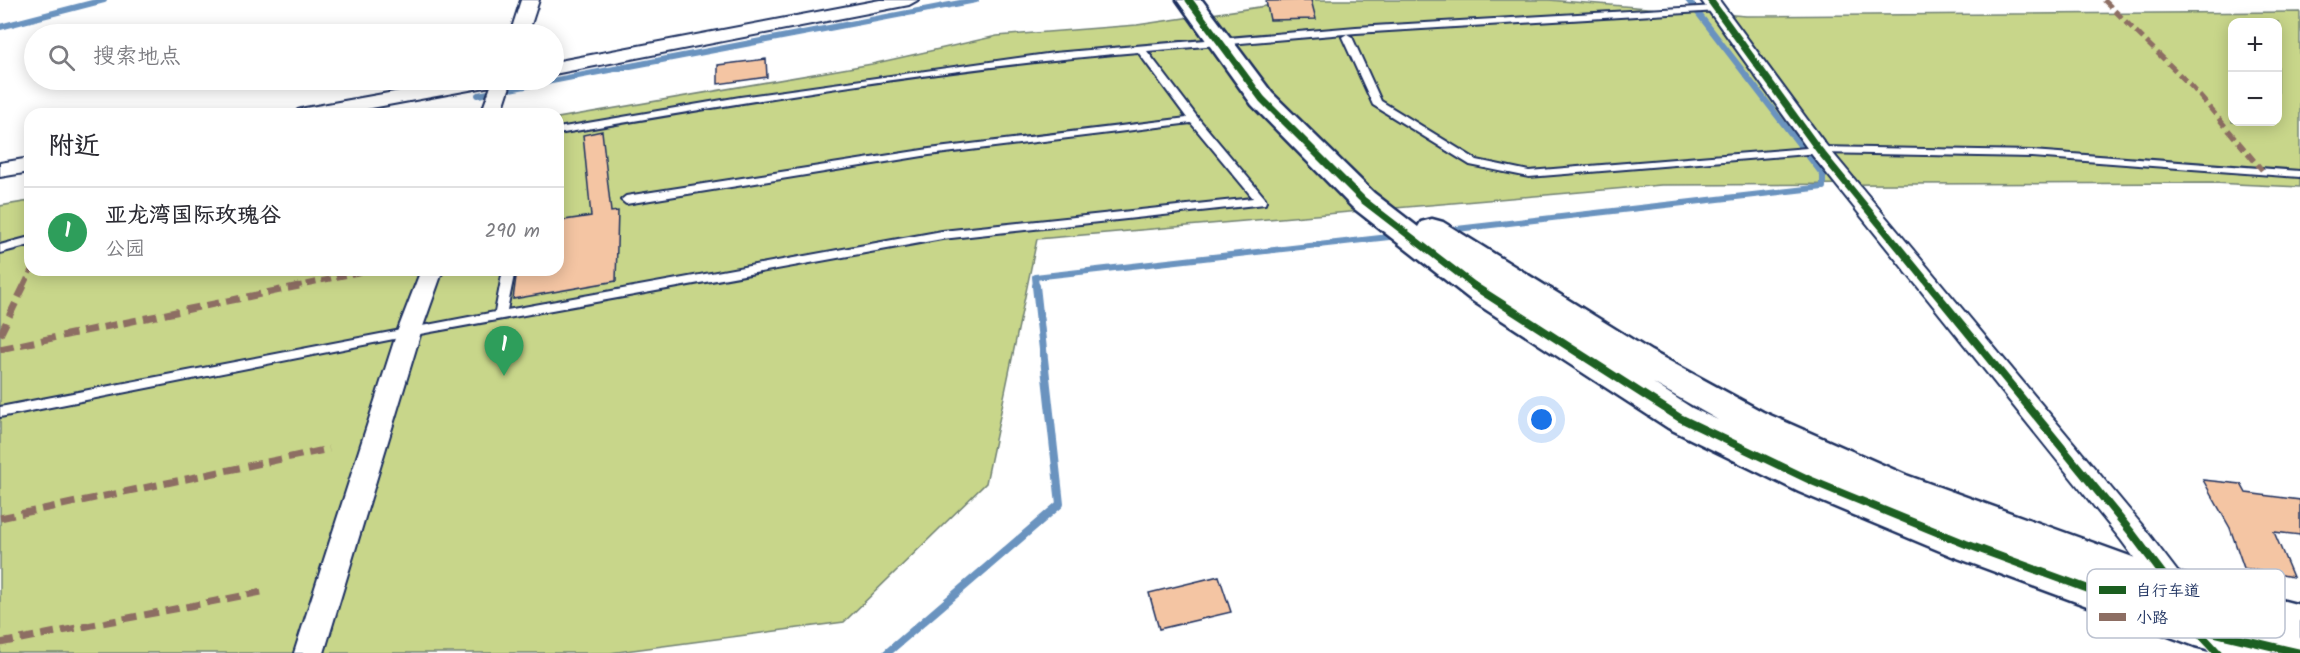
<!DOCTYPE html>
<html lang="zh">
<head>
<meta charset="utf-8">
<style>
	:root { --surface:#fff; --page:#f7f7f7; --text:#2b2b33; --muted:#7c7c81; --line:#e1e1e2; --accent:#b45309 }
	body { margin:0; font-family:Kalam,"LXGW WenKai TC",sans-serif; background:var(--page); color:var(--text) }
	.controls { position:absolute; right:18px; top:18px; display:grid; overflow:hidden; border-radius:12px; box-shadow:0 3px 15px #0003 }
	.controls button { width:54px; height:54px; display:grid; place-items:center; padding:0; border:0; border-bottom:2px solid var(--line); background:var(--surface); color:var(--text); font:30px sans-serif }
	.you { position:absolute; left:1542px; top:420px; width:21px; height:21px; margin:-15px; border:4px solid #fff; border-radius:50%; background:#1a73e8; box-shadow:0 0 0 9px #1a73e833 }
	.badge { display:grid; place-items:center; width:39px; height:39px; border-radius:50%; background:var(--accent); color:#fff; font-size:20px; font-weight:700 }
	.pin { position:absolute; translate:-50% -50px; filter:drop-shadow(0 2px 3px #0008) }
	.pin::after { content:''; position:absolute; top:32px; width:21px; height:18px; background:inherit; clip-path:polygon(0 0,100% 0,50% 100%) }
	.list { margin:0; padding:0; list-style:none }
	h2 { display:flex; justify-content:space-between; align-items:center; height:78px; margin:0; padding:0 24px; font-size:26px }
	h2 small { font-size:20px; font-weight:400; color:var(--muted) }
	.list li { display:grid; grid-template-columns:39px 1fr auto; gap:18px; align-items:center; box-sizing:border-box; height:90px; padding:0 24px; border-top:2px solid var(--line) }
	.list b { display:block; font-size:22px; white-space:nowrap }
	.list p { margin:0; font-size:20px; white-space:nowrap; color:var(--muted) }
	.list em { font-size:20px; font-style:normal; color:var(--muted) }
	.icon { flex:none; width:33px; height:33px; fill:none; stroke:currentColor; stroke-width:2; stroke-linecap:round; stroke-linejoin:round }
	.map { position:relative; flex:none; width:2300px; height:653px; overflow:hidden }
	.search { position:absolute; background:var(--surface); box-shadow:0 3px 15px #0003; left:24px; top:24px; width:540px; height:66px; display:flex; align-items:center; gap:15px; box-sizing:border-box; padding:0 21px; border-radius:33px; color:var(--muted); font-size:22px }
	.panel { position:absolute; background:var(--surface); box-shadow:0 3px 15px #0003; left:24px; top:108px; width:540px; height:168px; border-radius:18px }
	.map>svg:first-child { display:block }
	.green { fill:#c8d68a; stroke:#728274; stroke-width:1.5; fill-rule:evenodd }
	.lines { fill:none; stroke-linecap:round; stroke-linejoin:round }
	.stream-far1 { stroke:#6b93bf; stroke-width:6 }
	.stream { stroke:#6b93bf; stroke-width:8 }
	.building { fill:#f4c5a3; stroke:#1b2f5e; stroke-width:1.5 }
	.lane-casing { stroke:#1b2f5e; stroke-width:4 }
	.street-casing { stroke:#1b2f5e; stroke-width:4 }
	.secondary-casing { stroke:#1b2f5e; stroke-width:5 }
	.lane { fill:#fff; fill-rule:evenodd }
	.street { fill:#fff; fill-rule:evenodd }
	.secondary { fill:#fff; fill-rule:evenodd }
	.quiet-far1 { stroke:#8d6e63; stroke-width:5; stroke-dasharray:10 5; stroke-linecap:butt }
	.quiet { stroke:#8d6e63; stroke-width:7; stroke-dasharray:14 7; stroke-linecap:butt }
	.cycleway-far1-casing { stroke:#fff; stroke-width:10 }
	.cycleway-casing { stroke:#fff; stroke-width:12 }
	.cycleway-far1 { stroke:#1b5e20; stroke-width:7 }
	.cycleway { stroke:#1b5e20; stroke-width:8 }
	.key { fill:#fff; stroke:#bbc1cf; stroke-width:1.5 }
	.key-label { font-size:16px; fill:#1b2f5e }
</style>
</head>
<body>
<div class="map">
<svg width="2300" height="653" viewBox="0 0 2300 653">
	<rect width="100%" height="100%" fill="#fff"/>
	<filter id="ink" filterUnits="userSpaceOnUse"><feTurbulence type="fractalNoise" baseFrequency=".0167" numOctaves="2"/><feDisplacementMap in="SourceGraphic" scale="12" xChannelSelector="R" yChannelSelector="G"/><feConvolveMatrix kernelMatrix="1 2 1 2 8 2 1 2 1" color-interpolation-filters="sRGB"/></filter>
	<g filter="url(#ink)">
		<path class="green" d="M 1307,0 L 1549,0 L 1746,16 L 2300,12 L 2300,187 L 2213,183 L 1661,185 L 1037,239 L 986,483 L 844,622 L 610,653 L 0,653 L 0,206 L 30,201 L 30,270 L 558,270 L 558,118 L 872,64 L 997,36 L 1137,25 ZM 2232,22 L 2278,22 L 2278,122 L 2232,122 Z"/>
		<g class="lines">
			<g class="stream-far1">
				<path d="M 0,27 L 104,0"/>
				<path d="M 478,95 L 976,0"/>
				<path d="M 1448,230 L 1823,187 L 1823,175 L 1688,0"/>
				<path d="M 1036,287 L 1035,277 L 1398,236"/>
			</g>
			<path class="stream" d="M 887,653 L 1060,504 L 1036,286"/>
		</g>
		<g class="building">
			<path d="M 1311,0 L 1316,19 L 1270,20 L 1266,1 Z"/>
			<path d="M 766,59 L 767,77 L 718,84 L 718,65 Z"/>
			<path d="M 602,131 L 611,212 L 618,211 L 616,281 L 513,299 L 517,270 L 558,270 L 558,221 L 591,216 L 583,135 Z"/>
			<path d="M 2203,480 L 2241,484 L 2246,493 L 2300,500 L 2300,535 L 2274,532 L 2293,577 L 2244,568 L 2230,528 Z"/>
			<path d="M 1219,576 L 1231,612 L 1159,629 L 1149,593 Z"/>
		</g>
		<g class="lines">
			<defs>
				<g id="lane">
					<path d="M 1716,6 L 1721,9 L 1719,11 L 1356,33 L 1147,51 L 1198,118 L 1265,198 L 1266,201 L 1265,204 L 942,239 L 409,336 L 0,417 L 0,407 L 495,312 L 503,270 L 515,270 L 507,310 L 942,231 L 1253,198 L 1191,123 L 929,155 L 626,204 L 621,200 L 626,196 L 929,149 L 1187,118 L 1138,52 C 944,68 750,101 558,134 L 558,128 L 740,97 L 1054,53 L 1356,27 Z"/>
					<path d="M 1347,34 L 1352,37 L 1381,101 L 1477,160 L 1529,171 L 1819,147 L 2032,151 L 2300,171 L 2300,177 L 2032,157 L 1819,153 L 1529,177 L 1470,165 L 1373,105 L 1342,37 Z"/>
					<path d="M 30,237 L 30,245 L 0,253 L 0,245 Z"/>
				</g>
				<g id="street">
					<path d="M 521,0 L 539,0 L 528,34 L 510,34 Z"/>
					<path d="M 880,0 L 918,0 L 909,5 L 554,74 L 554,62 Z"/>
					<path d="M 1701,0 L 1719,0 L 1826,145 L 2141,524 L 2186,583 L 2190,592 L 2186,601 L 2176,605 L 2166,601 L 2121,540 L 1812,155 Z"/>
					<path d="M 461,80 L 512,80 L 501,114 L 481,114 L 491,86 L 339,114 L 295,114 L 298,110 L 305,108 Z"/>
					<path d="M 30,158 L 30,172 L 0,177 L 0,163 Z"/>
					<path d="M 421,270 L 443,270 L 421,332 L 324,653 L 294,653 L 397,332 Z"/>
				</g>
				<path id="secondary" d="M 1177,0 L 1202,0 L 1272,93 L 1374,193 L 1418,227 L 1421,222 L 1432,219 L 1443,222 L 1651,351 L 1763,412 L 1906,475 L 2174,572 L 2300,605 L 2300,653 L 2223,653 L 2195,646 L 1952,556 L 1799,492 L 1668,428 L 1471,300 L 1352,207 L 1252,105 ZM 1653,383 L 1718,420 L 1692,408 Z"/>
			</defs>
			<use href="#lane" class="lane-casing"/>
			<use href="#street" class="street-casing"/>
			<use href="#secondary" class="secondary-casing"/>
			<use href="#lane" class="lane"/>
			<use href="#street" class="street"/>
			<use href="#secondary" class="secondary"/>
			<g class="quiet-far1">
				<path d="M 2104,0 L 2193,88 L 2262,170"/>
				<path d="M 23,287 L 31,270"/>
				<path d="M 292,287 L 372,270"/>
			</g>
			<g class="quiet">
				<path d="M 0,335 L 24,286"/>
				<path d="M 0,349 L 299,286"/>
				<path d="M 0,518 L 329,449"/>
				<path d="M 0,643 L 267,591"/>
			</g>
			<defs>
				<g id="cycleway-far1">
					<path d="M 1189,0 L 1262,99 L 1363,200 L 1476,287"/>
					<path d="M 1710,0 L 1819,150 L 1931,287"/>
				</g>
				<g id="cycleway">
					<path d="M 1474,286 L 1680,418 L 1812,481 L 1966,544 L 2195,628 L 2300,653"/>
					<path d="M 1930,286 L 2131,532 L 2174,589 L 2195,628 L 2218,653"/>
				</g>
			</defs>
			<use href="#cycleway-far1" class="cycleway-far1-casing"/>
			<use href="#cycleway" class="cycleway-casing"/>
			<use href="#cycleway-far1" class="cycleway-far1"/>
			<use href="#cycleway" class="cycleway"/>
		</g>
	</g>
	<rect x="2087" y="569" width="198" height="69" rx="9" class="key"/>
	<rect x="2099" y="586" width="27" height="8" fill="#1b5e20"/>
	<rect x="2099" y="613" width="27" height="8" fill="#8d6e63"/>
	<g class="key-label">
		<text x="2136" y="596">自行车道</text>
		<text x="2136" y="623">小路</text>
	</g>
</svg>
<div class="controls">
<button>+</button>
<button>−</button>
</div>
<div class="you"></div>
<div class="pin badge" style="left:504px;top:376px;background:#2e9e5b">1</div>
<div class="search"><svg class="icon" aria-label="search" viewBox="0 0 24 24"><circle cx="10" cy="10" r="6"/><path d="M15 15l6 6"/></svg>搜索地点</div>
<section class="panel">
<h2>附近<small></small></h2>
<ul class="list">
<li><span class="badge" style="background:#2e9e5b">1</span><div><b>亚龙湾国际玫瑰谷</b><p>公园</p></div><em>290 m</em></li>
</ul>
</section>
</div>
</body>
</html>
